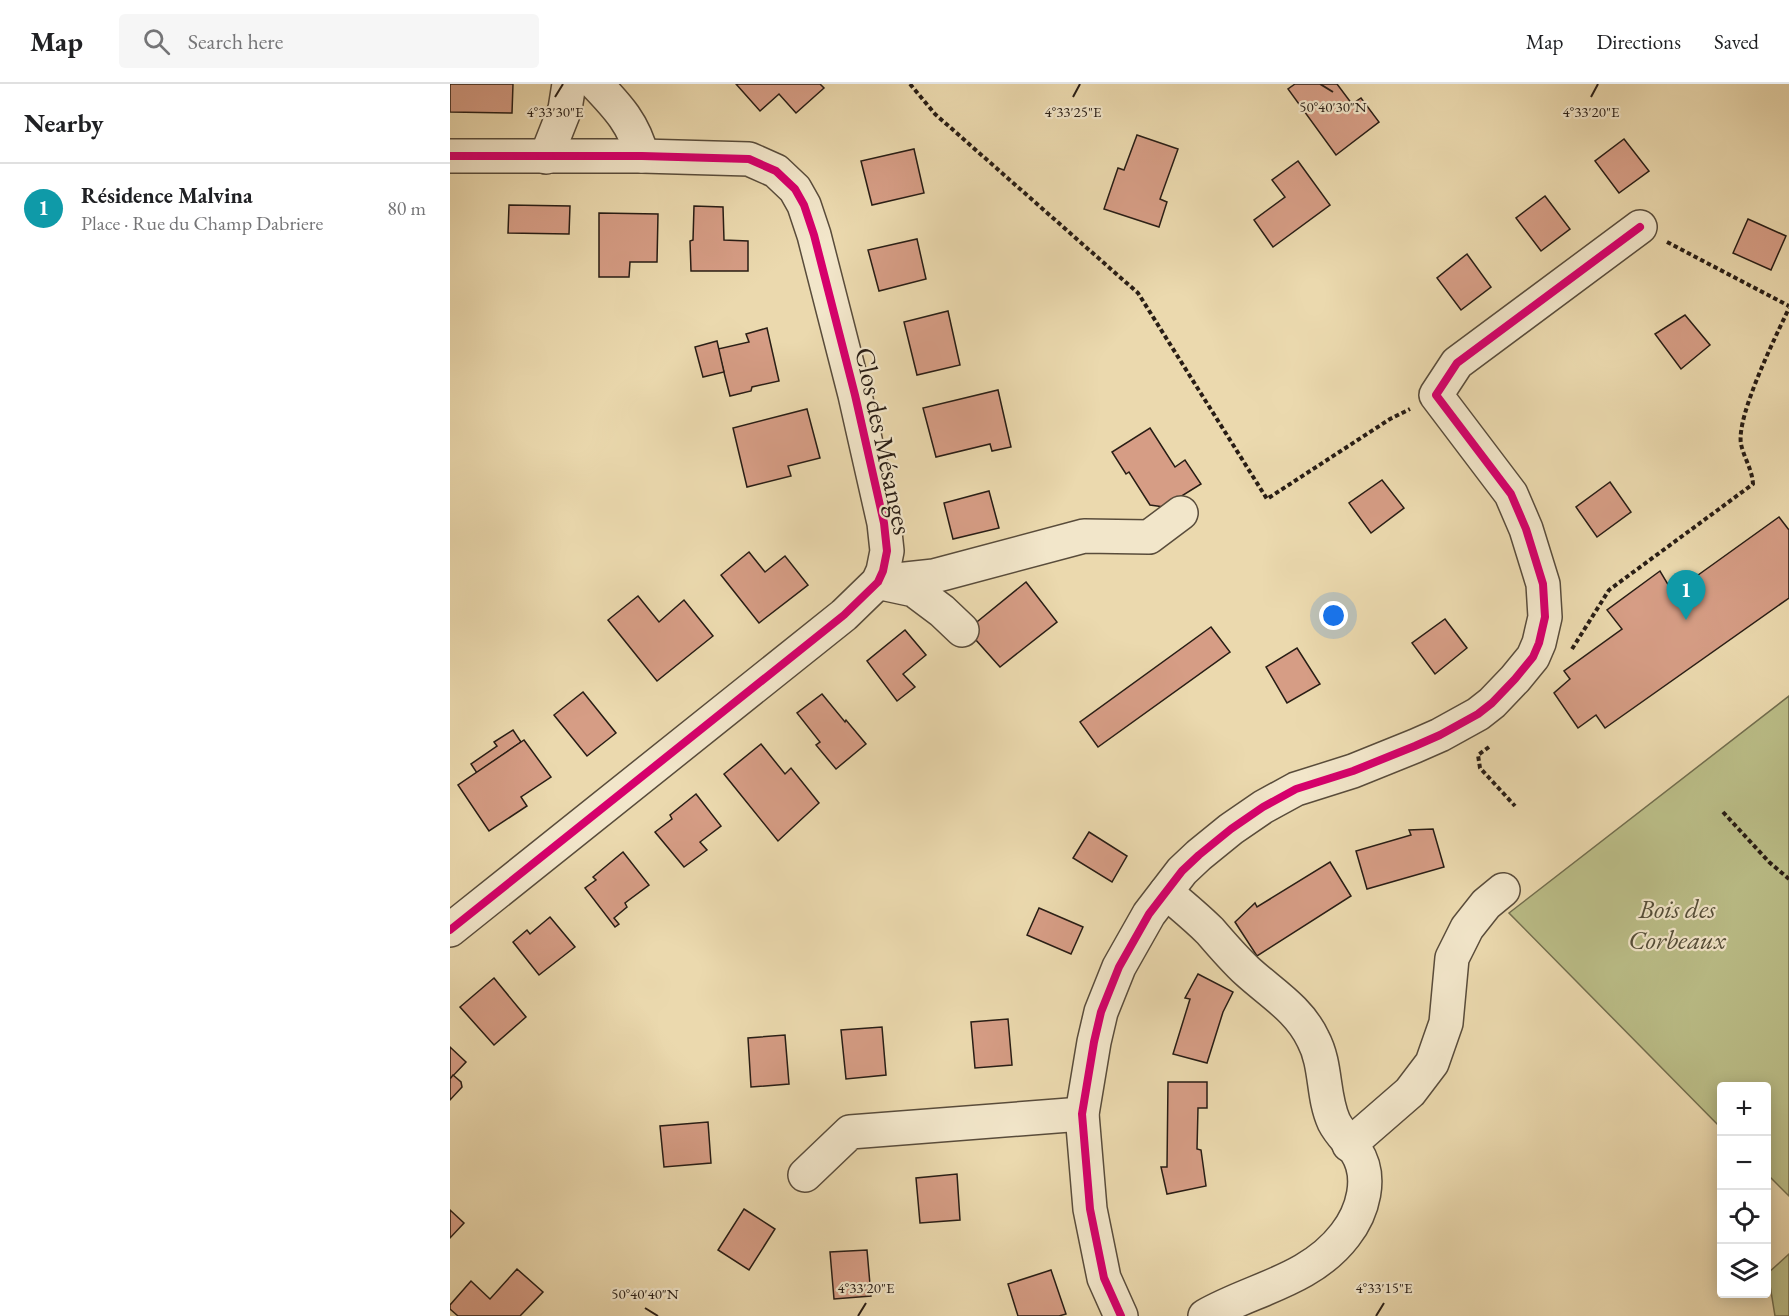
<!DOCTYPE html>
<html lang="en">
<head>
<meta charset="utf-8">
<style>
	:root { --surface:#fff; --page:#f6f6f6; --text:#202124; --muted:#757577; --line:#e0e0e0; --accent:#7c3aed }
	body { margin:0; font-family:"EB Garamond",serif; background:var(--page); color:var(--text) }
	.controls { position:absolute; right:18px; bottom:18px; display:grid; overflow:hidden; border-radius:6px; box-shadow:0 3px 15px #0003 }
	.controls button { width:54px; height:54px; display:grid; place-items:center; padding:0; border:0; border-bottom:2px solid var(--line); background:var(--surface); color:var(--text); font:30px sans-serif }
	.you { position:absolute; left:884px; top:532px; width:21px; height:21px; margin:-15px; border:4px solid #fff; border-radius:50%; background:#1a73e8; box-shadow:0 0 0 9px #1a73e833 }
	.badge { display:grid; place-items:center; width:39px; height:39px; border-radius:50%; background:var(--accent); color:#fff; font-size:20px; font-weight:700 }
	.pin { position:absolute; translate:-50% -50px; filter:drop-shadow(0 2px 3px #0008) }
	.pin::after { content:''; position:absolute; top:32px; width:21px; height:18px; background:inherit; clip-path:polygon(0 0,100% 0,50% 100%) }
	.list { margin:0; padding:0; list-style:none }
	h2 { display:flex; justify-content:space-between; align-items:center; height:78px; margin:0; padding:0 24px; font-size:26px }
	h2 small { font-size:20px; font-weight:400; color:var(--muted) }
	.list li { display:grid; grid-template-columns:39px 1fr auto; gap:18px; align-items:center; box-sizing:border-box; height:90px; padding:0 24px; border-top:2px solid var(--line) }
	.list b { display:block; font-size:22px; white-space:nowrap }
	.list p { margin:0; font-size:20px; white-space:nowrap; color:var(--muted) }
	.list em { font-size:20px; font-style:normal; color:var(--muted) }
	.icon { flex:none; width:33px; height:33px; fill:none; stroke:currentColor; stroke-width:2; stroke-linecap:round; stroke-linejoin:round }
	.map { position:relative; flex:none; width:1339px; height:1232px; overflow:hidden }
	header { display:flex; align-items:center; gap:36px; box-sizing:border-box; height:84px; padding:0 30px; background:var(--surface); border-bottom:2px solid var(--line) }
	header strong { font-size:28px }
	nav { display:flex; gap:33px; margin-inline-start:auto; font-size:21px }
	.search { width:420px; height:54px; background:var(--page); display:flex; align-items:center; gap:15px; box-sizing:border-box; padding:0 21px; border-radius:6px; color:var(--muted); font-size:22px }
	main { display:flex }
	aside { flex:1; background:var(--surface) }
	.map>svg:first-child { display:block }
	.green { fill:#bbbe88; stroke:#726e4e; stroke-width:1.5 }
	.building { fill:#d69d85; stroke:#281d15; stroke-width:1.5 }
	.lines { fill:none; stroke-linecap:round; stroke-linejoin:round }
	.minor-casing { stroke:#594c3b; stroke-width:36 }
	.path { stroke:#281d15; stroke-width:4; stroke-dasharray:4.5 3; stroke-linecap:butt }
	.minor { stroke:#f2e6ca; stroke-width:33 }
	.cycleway-casing { stroke:#f2e6ca; stroke-width:11 }
	.cycleway { stroke:#d6006c; stroke-width:8 }
	.ticks { fill:none; stroke:#281d15; stroke-width:2 }
	.labels { text-anchor:middle; dominant-baseline:central; stroke-width:4.5; stroke-linejoin:round; paint-order:stroke }
	.street-label { font-size:27px; fill:#281d15; stroke:#f2e6ca }
	.park-label { font-size:27px; font-style:italic; fill:#544d38; stroke:#f2e6ca }
	.ticks-label { font-size:15px; text-anchor:middle; fill:#281d15; stroke:#f2e6ca; stroke-width:4.5; stroke-linejoin:round; paint-order:stroke }
</style>
</head>
<body>
<header>
<strong>Map</strong>
<div class="search"><svg class="icon" aria-label="search" viewBox="0 0 24 24"><circle cx="10" cy="10" r="6"/><path d="M15 15l6 6"/></svg>Search here</div>
<nav><a>Map</a><a>Directions</a><a>Saved</a></nav>
</header>
<main>
<aside>
<h2>Nearby<small></small></h2>
<ul class="list">
<li><span class="badge" style="background:#0f9aa8">1</span><div><b>Résidence Malvina</b><p>Place · Rue du Champ Dabriere</p></div><em>80 m</em></li>
</ul>
</aside>
<div class="map">
<svg width="1339" height="1232" viewBox="0 0 1339 1232">
	<rect width="100%" height="100%" fill="#ebd9ae"/>
	<filter id="stains"><feTurbulence type="fractalNoise" baseFrequency=".00333" numOctaves="4"/><feColorMatrix values="0 0 0 0 .2 0 0 0 0 .09 0 0 0 0 .02 0 0 0 .5 -.17"/></filter>
	<radialGradient id="worn" r=".72"><stop offset=".6" stop-color="#630" stop-opacity="0"/><stop offset="1" stop-color="#630" stop-opacity=".3"/></radialGradient>
	<g class="green">
		<path d="M 1339,612 L 1339,1112 L 1317,1090 L 1316,1002 L 1272,1002 L 1271,1044 L 1059,829 Z"/>
		<path d="M 1339,1170 L 1339,1232 L 1325,1232 L 1318,1189 Z"/>
	</g>
	<g class="building">
		<path d="M 0,0 L 63,0 L 62,29 L 0,28 Z"/>
		<path d="M 286,0 L 370,0 L 374,4 L 346,29 L 329,10 L 310,27 Z"/>
		<path d="M 845,0 L 887,0 L 902,20 L 911,14 L 929,38 L 886,71 L 838,5 Z"/>
		<path d="M 687,51 L 728,65 L 710,115 L 717,118 L 709,143 L 654,125 L 668,84 L 674,86 Z"/>
		<path d="M 1174,55 L 1199,87 L 1169,109 L 1145,77 Z"/>
		<path d="M 464,65 L 474,109 L 422,121 L 411,77 Z"/>
		<path d="M 848,77 L 880,121 L 823,163 L 804,136 L 835,113 L 822,96 Z"/>
		<path d="M 1095,112 L 1120,145 L 1091,167 L 1066,134 Z"/>
		<path d="M 59,121 L 120,122 L 119,150 L 58,149 Z"/>
		<path d="M 244,122 L 273,123 L 274,156 L 298,157 L 298,187 L 241,187 L 240,157 L 243,156 Z"/>
		<path d="M 149,129 L 208,130 L 207,178 L 180,178 L 179,193 L 149,193 Z"/>
		<path d="M 1298,135 L 1336,152 L 1321,186 L 1283,169 Z"/>
		<path d="M 467,155 L 476,195 L 429,207 L 418,166 Z"/>
		<path d="M 1017,170 L 1041,203 L 1011,226 L 987,194 Z"/>
		<path d="M 498,227 L 510,281 L 467,291 L 454,238 Z"/>
		<path d="M 1235,231 L 1260,261 L 1231,285 L 1205,250 Z"/>
		<path d="M 317,244 L 329,297 L 302,303 L 301,307 L 280,312 L 268,265 L 299,258 L 296,250 Z"/>
		<path d="M 267,257 L 274,288 L 253,293 L 245,263 Z"/>
		<path d="M 548,306 L 561,363 L 542,367 L 540,360 L 486,373 L 473,324 Z"/>
		<path d="M 357,325 L 370,374 L 338,382 L 341,392 L 297,403 L 283,344 Z"/>
		<path d="M 700,344 L 725,383 L 735,376 L 751,400 L 714,423 L 700,421 L 679,388 L 676,390 L 662,368 Z"/>
		<path d="M 932,396 L 954,424 L 921,449 L 899,419 Z"/>
		<path d="M 1160,398 L 1181,428 L 1147,453 L 1126,423 Z"/>
		<path d="M 539,407 L 549,444 L 503,455 L 494,419 Z"/>
		<path d="M 1329,433 L 1339,446 L 1339,514 L 1155,644 L 1146,631 L 1128,644 L 1104,609 L 1120,595 L 1114,587 L 1172,545 L 1157,526 L 1210,487 L 1223,509 Z"/>
		<path d="M 299,468 L 315,488 L 335,472 L 358,501 L 309,539 L 271,491 Z"/>
		<path d="M 576,498 L 607,538 L 550,583 L 517,546 Z"/>
		<path d="M 188,512 L 209,538 L 234,516 L 263,552 L 207,597 L 158,536 Z"/>
		<path d="M 995,535 L 1017,564 L 985,590 L 962,559 Z"/>
		<path d="M 761,543 L 780,568 L 648,663 L 630,638 Z"/>
		<path d="M 455,546 L 476,571 L 453,590 L 465,603 L 447,617 L 417,577 Z"/>
		<path d="M 847,564 L 870,600 L 837,619 L 816,583 Z"/>
		<path d="M 133,608 L 166,649 L 137,672 L 104,631 Z"/>
		<path d="M 372,610 L 395,638 L 396,636 L 416,660 L 386,685 L 366,661 L 370,658 L 347,629 Z"/>
		<path d="M 63,646 L 71,658 L 27,689 L 21,680 L 47,662 L 44,658 Z"/>
		<path d="M 74,656 L 101,693 L 71,713 L 77,722 L 39,747 L 8,701 Z"/>
		<path d="M 311,660 L 335,690 L 341,684 L 369,719 L 328,757 L 274,690 Z"/>
		<path d="M 246,710 L 271,742 L 250,758 L 257,766 L 234,783 L 205,748 L 222,735 L 220,731 Z"/>
		<path d="M 983,745 L 994,783 L 917,805 L 906,767 L 961,751 L 959,746 Z"/>
		<path d="M 639,748 L 677,772 L 662,798 L 623,774 Z"/>
		<path d="M 173,768 L 199,801 L 175,819 L 177,823 L 164,834 L 169,840 L 165,843 L 135,804 L 146,796 L 143,793 Z"/>
		<path d="M 880,778 L 901,812 L 807,872 L 785,838 L 805,819 L 807,823 Z"/>
		<path d="M 589,824 L 633,843 L 621,870 L 577,851 Z"/>
		<path d="M 100,833 L 125,863 L 89,891 L 63,858 L 77,846 L 80,850 Z"/>
		<path d="M 748,890 L 783,908 L 773,928 L 757,979 L 723,970 L 740,915 L 735,914 Z"/>
		<path d="M 44,894 L 76,933 L 44,961 L 10,923 Z"/>
		<path d="M 558,935 L 562,981 L 525,984 L 521,938 Z"/>
		<path d="M 432,943 L 436,991 L 396,995 L 391,946 Z"/>
		<path d="M 335,951 L 339,1000 L 301,1003 L 298,954 Z"/>
		<path d="M 0,963 L 16,978 L 0,995 Z"/>
		<path d="M 3,991 L 11,998 L 12,1003 L 0,1016 L 0,995 Z"/>
		<path d="M 718,998 L 757,998 L 757,1024 L 748,1024 L 747,1065 L 751,1066 L 756,1102 L 717,1110 L 711,1083 L 717,1083 Z"/>
		<path d="M 258,1038 L 261,1079 L 214,1083 L 210,1042 Z"/>
		<path d="M 507,1090 L 510,1136 L 470,1139 L 466,1094 Z"/>
		<path d="M 294,1125 L 325,1145 L 299,1186 L 268,1166 Z"/>
		<path d="M 0,1126 L 14,1139 L 0,1154 Z"/>
		<path d="M 417,1166 L 421,1212 L 384,1215 L 380,1168 Z"/>
		<path d="M 67,1185 L 93,1208 L 70,1232 L 8,1232 L 0,1225 L 0,1221 L 21,1197 L 40,1215 Z"/>
		<path d="M 601,1186 L 616,1230 L 609,1232 L 568,1232 L 558,1200 Z"/>
	</g>
	<g class="lines">
		<defs>
			<g id="minor">
				<path d="M 146,0 C 168,23 184,40 192,72"/>
				<path d="M 0,72 L 192,72 L 299,75 L 326,87 L 345,105 L 354,121 L 364,151 L 405,311 L 434,439 L 437,467 L 433,487 L 428,498 L 394,531 L 0,846"/>
				<path d="M 96,73 L 115,25 L 119,0"/>
				<path d="M 428,498 L 484,492 L 634,452 L 699,453 L 731,429"/>
				<path d="M 436,500 L 464,506 L 492,527 L 512,546"/>
				<path d="M 716,808 C 731,821 746,833 760,847 C 772,861 784,875 797,887 C 821,909 849,925 863,955 C 877,981 872,1012 884,1038 C 890,1050 899,1057 906,1067 C 923,1093 913,1128 895,1151 C 860,1197 802,1205 755,1232"/>
				<path d="M 899,1061 L 960,1008 L 982,979 L 996,939 L 1002,874 L 1017,844 L 1036,820 L 1053,806"/>
				<path d="M 355,1091 L 400,1048 L 632,1030"/>
				<path d="M 671,1232 L 654,1194 L 640,1125 L 632,1030 L 644,958 L 651,928 L 669,883 L 699,830 L 732,787 L 749,771 L 781,745 L 813,723 L 846,705 L 903,687 L 965,662 L 990,651 L 1028,630 L 1042,619 L 1065,595 L 1083,573 L 1089,559 L 1095,533 L 1093,500 L 1076,445 L 1061,410 L 986,311 L 1007,279 L 1190,143"/>
			</g>
		</defs>
		<use href="#minor" class="minor-casing"/>
		<g class="path">
			<path d="M 460,0 L 485,30 L 688,209 L 817,415 L 940,335 L 960,325"/>
			<path d="M 1217,158 L 1339,222"/>
			<path d="M 1122,565 L 1159,506 L 1303,400 C 1302,385 1294,374 1291,360 C 1286,332 1326,252 1339,224"/>
			<path d="M 1039,663 L 1028,671 L 1030,684 L 1065,722"/>
			<path d="M 1273,728 L 1319,778 L 1339,795"/>
		</g>
		<use href="#minor" class="minor"/>
		<defs>
			<g id="cycleway">
				<path d="M 0,72 L 192,72 L 299,75 L 326,87 L 345,105 L 354,121 L 364,151 L 405,311 L 434,439 L 437,467 L 433,487 L 428,498 L 394,531 L 0,846"/>
				<path d="M 671,1232 L 654,1194 L 640,1125 L 632,1030 L 644,958 L 651,928 L 669,883 L 699,830 L 732,787 L 749,771 L 781,745 L 813,723 L 846,705 L 903,687 L 965,662 L 990,651 L 1028,630 L 1042,619 L 1065,595 L 1083,573 L 1089,559 L 1095,533 L 1093,500 L 1076,445 L 1061,410 L 986,311 L 1007,279 L 1190,143"/>
			</g>
		</defs>
		<use href="#cycleway" class="cycleway-casing"/>
		<use href="#cycleway" class="cycleway"/>
	</g>
	<path class="ticks" d="M 870,0 L 883,8M 105,13 L 113,0M 623,13 L 630,0M 1141,13 L 1148,0M 195,1224 L 208,1232M 408,1232 L 416,1219M 926,1232 L 934,1219"/>
	<g class="labels">
		<g class="street-label">
			<text transform="translate(434 357) rotate(78)">Clos des Mésanges</text>
		</g>
		<g class="park-label">
			<text x="1227" y="824">Bois des<tspan x="1227" dy="31">Corbeaux</tspan></text>
		</g>
	</g>
	<g class="ticks-label">
		<text x="883" y="28">50°40'30"N</text>
		<text x="105" y="33">4°33'30"E</text>
		<text x="623" y="33">4°33'25"E</text>
		<text x="1141" y="33">4°33'20"E</text>
		<text x="416" y="1209">4°33'20"E</text>
		<text x="934" y="1209">4°33'15"E</text>
		<text x="195" y="1215">50°40'40"N</text>
	</g>
	<rect width="100%" height="100%" filter="url(#stains)"/>
	<rect width="100%" height="100%" fill="url(#worn)"/>
</svg>
<div class="controls">
<button>+</button>
<button>−</button>
<button><svg class="icon" aria-label="locate" viewBox="0 0 24 24"><circle cx="12" cy="12" r="6"/><path d="M12 2v4M12 18v4M2 12h4M18 12h4"/></svg></button>
<button><svg class="icon" aria-label="layers" viewBox="0 0 24 24"><path d="M12 4l9 5-9 5-9-5zM3 14l9 5 9-5"/></svg></button>
</div>
<div class="you"></div>
<div class="pin badge" style="left:1236px;top:536px;background:#0f9aa8">1</div>
</div>
</main>
</body>
</html>
